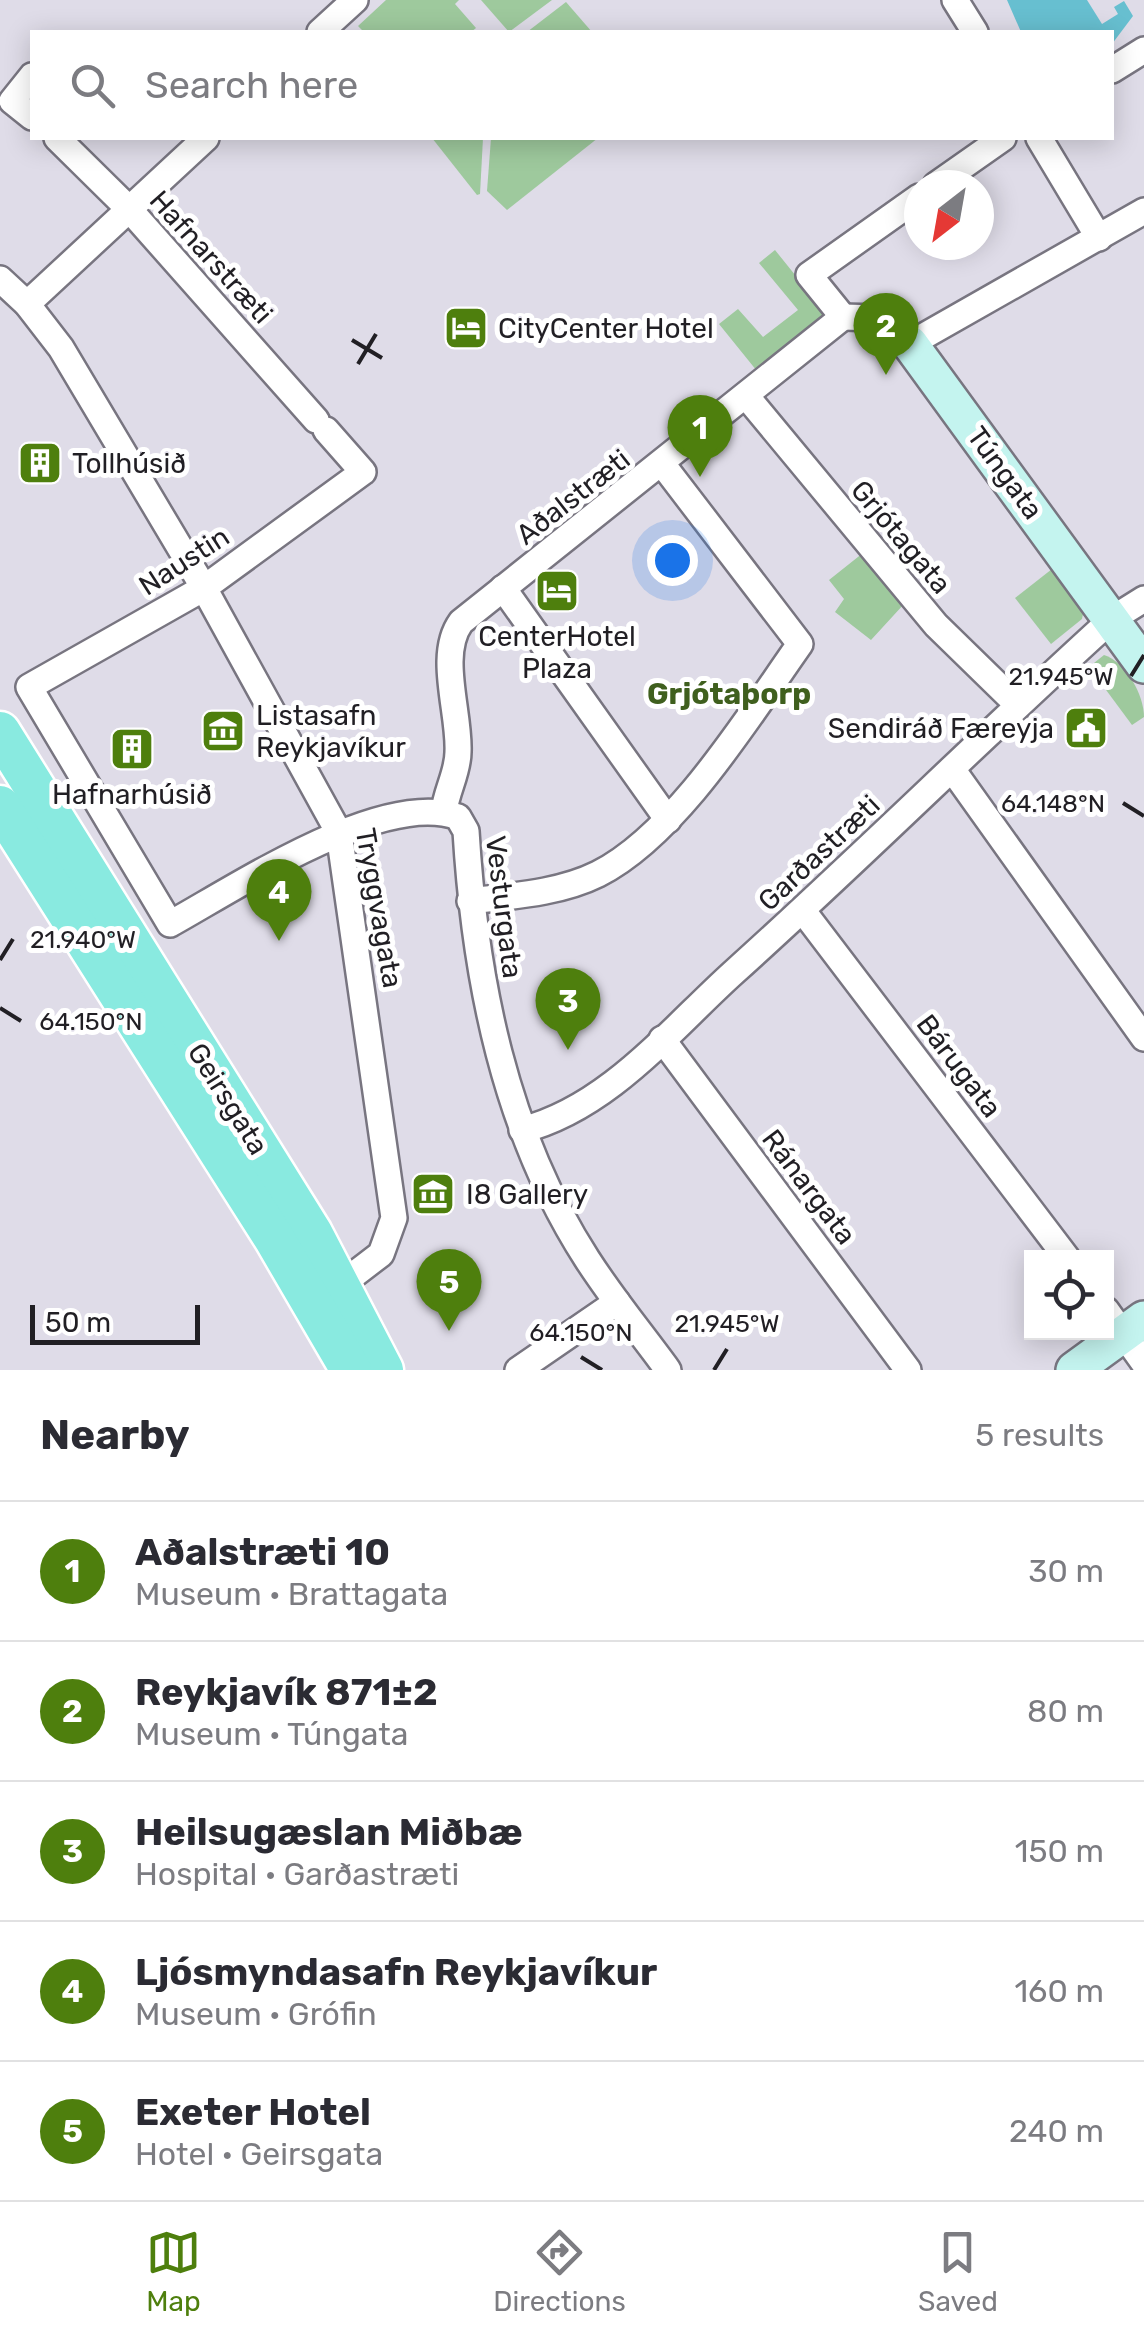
<!DOCTYPE html>
<html lang="en">
<head>
<meta charset="utf-8">
<style>
	:root { --surface:#fff; --page:#f2f2f3; --text:#2b2b33; --muted:#7c7c81; --line:#e1e1e2; --accent:#4e7f0d }
	body { margin:0; font-family:Rubik,sans-serif; background:var(--page); color:var(--text) }
	.controls { position:absolute; right:30px; bottom:30px; display:grid; overflow:hidden; border-radius:0px; box-shadow:0 5px 25px #0003 }
	.controls button { width:90px; height:90px; display:grid; place-items:center; padding:0; border:0; border-bottom:2px solid var(--line); background:var(--surface); color:var(--text); font:50px sans-serif }
	.compass { position:absolute; left:904px; top:170px; width:90px; height:90px; border-radius:50%; background:var(--surface); box-shadow:0 5px 25px #0003; rotate:211deg }
	.scale { position:absolute; left:30px; bottom:25px; width:170px; box-sizing:border-box; padding-left:10px; border:5px solid #211f24; border-top:0; font-size:28px; line-height:35px; white-space:nowrap; color:#211f24; -webkit-text-stroke:8px #fff; paint-order:stroke }
	.you { position:absolute; left:672px; top:560px; width:35px; height:35px; margin:-25px; border:8px solid #fff; border-radius:50%; background:#1a73e8; box-shadow:0 0 0 15px #1a73e833 }
	.badge { display:grid; place-items:center; width:65px; height:65px; border-radius:50%; background:var(--accent); color:#fff; font-size:32px; font-weight:700 }
	.pin { position:absolute; translate:-50% -82px; filter:drop-shadow(0 2px 5px #0008) }
	.pin::after { content:''; position:absolute; top:52px; width:35px; height:30px; background:inherit; clip-path:polygon(0 0,100% 0,50% 100%) }
	.list { margin:0; padding:0; list-style:none }
	h2 { display:flex; justify-content:space-between; align-items:center; height:130px; margin:0; padding:0 40px; font-size:42px }
	h2 small { font-size:32px; font-weight:400; color:var(--muted) }
	.list li { display:grid; grid-template-columns:65px 1fr auto; gap:30px; align-items:center; box-sizing:border-box; height:140px; padding:0 40px; border-top:2px solid var(--line) }
	.list b { display:block; font-size:38px; white-space:nowrap }
	.list p { margin:0; font-size:32px; white-space:nowrap; color:var(--muted) }
	.list em { font-size:32px; font-style:normal; color:var(--muted) }
	.icon { flex:none; width:55px; height:55px; fill:none; stroke:currentColor; stroke-width:2; stroke-linecap:round; stroke-linejoin:round }
	.map { position:relative; flex:none; width:1144px; height:1370px; overflow:hidden }
	.search { position:absolute; background:var(--surface); box-shadow:0 5px 25px #0003; left:30px; right:30px; top:30px; height:110px; display:flex; align-items:center; gap:25px; box-sizing:border-box; padding:0 35px; border-radius:0px; color:var(--muted); font-size:38px }
	.sheet { height:830px; background:var(--surface) }
	nav { display:flex; justify-content:space-around; align-items:center; box-sizing:border-box; height:140px; border-top:2px solid var(--line); background:var(--surface); font-size:28px; color:var(--muted) }
	nav a { display:grid; justify-items:center; gap:5px }
	nav .on { color:var(--accent) }
	.map>svg:first-child { display:block }
	.green { fill:#9ec99d }
	.water { fill:#67bfd0 }
	.lines { fill:none; stroke-linecap:round; stroke-linejoin:round }
	.street-casing { stroke:#787580; stroke-width:30 }
	.secondary-casing { stroke:#787580; stroke-width:40 }
	.primary-casing { stroke:#fff; stroke-width:45 }
	.street { stroke:#fff; stroke-width:25 }
	.secondary { stroke:#c4f4ef; stroke-width:35 }
	.primary { stroke:#89eae0; stroke-width:40 }
	.ticks { fill:none; stroke:#211f24; stroke-width:4 }
	.labels { text-anchor:middle; dominant-baseline:central; stroke-width:10; stroke-linejoin:round; paint-order:stroke }
	.street-label { font-size:28px; fill:#211f24; stroke:#fff }
	.poi-label { font-size:28px; fill:#211f24; stroke:#fff; text-anchor:start }
	.neighbourhood-label { font-size:30px; font-weight:bold; fill:#3f5f1e; stroke:#fff }
	.ticks-label { font-size:25px; text-anchor:middle; fill:#211f24; stroke:#fff; stroke-width:10; stroke-linejoin:round; paint-order:stroke }
</style>
</head>
<body>
<div class="map">
<svg width="1144" height="1370" viewBox="0 0 1144 1370">
	<rect width="100%" height="100%" fill="#dfdce8"/>
	<g class="green">
		<path d="M 386,0 L 459,0 L 455,4 L 476,28 L 471,32 L 364,32 L 358,26 Z"/>
		<path d="M 481,0 L 552,0 L 509,32 Z"/>
		<path d="M 566,2 L 592,32 L 527,32 Z"/>
		<path d="M 432,138 L 483,138 L 480,194 L 477,195 Z"/>
		<path d="M 491,138 L 598,138 L 507,210 L 487,191 Z"/>
		<path d="M 775,250 L 820,306 L 823,319 L 761,376 L 719,324 L 738,309 L 763,337 L 798,310 L 759,263 Z"/>
		<path d="M 868,549 L 904,604 L 871,640 L 835,612 L 844,599 L 829,580 Z"/>
		<path d="M 1052,569 L 1084,609 L 1082,619 L 1051,644 L 1015,598 Z"/>
		<path d="M 1104,655 C 1126,662 1144,695 1144,717 L 1132,725 L 1095,675 L 1094,663 Z"/>
	</g>
	<path class="water" d="M 1007,0 L 1087,0 L 1102,24 L 1118,14 L 1114,7 L 1124,1 L 1133,16 L 1112,44 L 1112,32 L 1021,32 Z"/>
	<g class="lines">
		<defs>
			<g id="street">
				<path d="M 955,0 L 975,32"/>
				<path d="M 320,32 L 355,0"/>
				<path d="M 1112,70 L 1144,50"/>
				<path d="M 32,76 L 12,101 L 32,117"/>
				<path d="M 57,138 L 129,209 L 316,420"/>
				<path d="M 1039,138 L 1099,238"/>
				<path d="M 936,185 L 1003,138"/>
				<path d="M 0,279 L 27,304 L 61,348 L 204,588 L 339,833 L 394,1218 L 381,1254 L 330,1293"/>
				<path d="M 27,304 L 206,138"/>
				<path d="M 843,317 L 878,318 L 910,344 L 1144,211"/>
				<path d="M 843,317 L 809,275 L 919,197"/>
				<path d="M 747,397 L 936,625 L 1018,705"/>
				<path d="M 326,430 L 363,472 L 204,588 L 29,687 L 170,924 C 237,887 384,789 458,817 L 466,831 C 475,980 505,1132 587,1259 C 612,1298 641,1333 668,1370"/>
				<path d="M 503,588 L 668,820"/>
				<path d="M 952,769 L 1144,1038"/>
				<path d="M 444,812 C 446,791 458,773 458,752 C 460,713 437,655 461,622 L 843,317"/>
				<path d="M 470,901 C 512,896 560,893 598,874 C 677,834 749,716 800,644 L 663,465"/>
				<path d="M 803,911 L 1067,1258"/>
				<path d="M 662,1039 L 908,1370"/>
				<path d="M 522,1130 C 608,1108 669,1031 733,973 C 862,857 984,735 1112,619 L 1144,599"/>
				<path d="M 1106,1310 L 1144,1363"/>
				<path d="M 518,1370 L 617,1302"/>
			</g>
			<g id="secondary">
				<path d="M 910,344 L 1144,665"/>
				<path d="M 1074,1370 L 1144,1319"/>
			</g>
			<g id="primary">
				<path d="M 0,732 L 312,1233 L 383,1370"/>
				<path d="M 0,806 L 274,1238 L 351,1370"/>
			</g>
		</defs>
		<use href="#street" class="street-casing"/>
		<use href="#secondary" class="secondary-casing"/>
		<use href="#primary" class="primary-casing"/>
		<use href="#street" class="street"/>
		<use href="#secondary" class="secondary"/>
		<use href="#primary" class="primary"/>
	</g>
	<path class="ticks" d="M 352,340 L 382,358M 358,364 L 376,334M 1131,676 L 1144,655M 1123,803 L 1144,816M 0,960 L 13,939M 0,1008 L 21,1021M 581,1357 L 602,1370M 714,1370 L 727,1349"/>
	<defs>
		<symbol id="hotel-square" viewBox="-11 -11 22 22"><rect x="-9" y="-9" width="18" height="18" rx="4" fill="#4e7f0d" stroke="#fff"/><path d="M-6-4.5h1.5V1H6V5H4.5V3h-9V5H-6ZM-4 0a1.8 1.8 0 1 1 3.6 0ZM.5 0V-2.5h3Q6-2.5 6 0Z" fill="#fff"/></symbol>
		<symbol id="building-square" viewBox="-11 -11 22 22"><rect x="-9" y="-9" width="18" height="18" rx="4" fill="#4e7f0d" stroke="#fff"/><path d="M-4-6H4V6H1V3H-1V6H-4ZM-2.5-4.3h1.7v1.8h-1.7ZM.8-4.3h1.7v1.8H.8ZM-2.5-1h1.7V.8h-1.7ZM.8-1h1.7V.8H.8Z" fill="#fff"/></symbol>
		<symbol id="civic-square" viewBox="-11 -11 22 22"><rect x="-9" y="-9" width="18" height="18" rx="4" fill="#4e7f0d" stroke="#fff"/><path d="M-.6-6.5H3V-4.5H.6V-3L4-1V1h2V6H-6V1h2V-1L-.6-3ZM-1.2 2.5V6h2.4V2.5Z" fill="#fff"/></symbol>
		<symbol id="museum-square" viewBox="-11 -11 22 22"><rect x="-9" y="-9" width="18" height="18" rx="4" fill="#4e7f0d" stroke="#fff"/><path d="M0-6L6-3V-2H-6V-3ZM-5-1h2V3h-2ZM-1-1h2V3h-2ZM3-1h2V3H3ZM-6 4H6V6H-6Z" fill="#fff"/></symbol>
	</defs>
	<g fill-rule="evenodd">
		<use href="#hotel-square" x="441" y="303" width="50" height="50"/>
		<use href="#building-square" x="15" y="438" width="50" height="50"/>
		<use href="#hotel-square" x="532" y="566" width="50" height="50"/>
		<use href="#civic-square" x="1061" y="703" width="50" height="50"/>
		<use href="#museum-square" x="198" y="706" width="50" height="50"/>
		<use href="#building-square" x="107" y="724" width="50" height="50"/>
		<use href="#museum-square" x="408" y="1169" width="50" height="50"/>
	</g>
	<g class="labels">
		<g class="street-label">
			<text transform="translate(211 257) rotate(48)">Hafnarstræti</text>
			<text transform="translate(1005 473) rotate(54)">Túngata</text>
			<text transform="translate(573 497) rotate(-38)">Aðalstræti</text>
			<text transform="translate(901 537) rotate(50)">Grjótagata</text>
			<text transform="translate(184 561) rotate(-33)">Naustin</text>
			<text transform="translate(819 853) rotate(-43)">Garðastræti</text>
			<text transform="translate(504 907) rotate(83)">Vesturgata</text>
			<text transform="translate(379 908) rotate(80)">Tryggvagata</text>
			<text transform="translate(959 1066) rotate(53)">Bárugata</text>
			<text transform="translate(228 1099) rotate(58)">Geirsgata</text>
			<text transform="translate(809 1187) rotate(53)">Ránargata</text>
		</g>
		<g class="poi-label">
			<text x="498" y="328">CityCenter Hotel</text>
			<text x="72" y="463">Tollhúsið</text>
			<text x="557" y="636" text-anchor="middle">CenterHotel<tspan x="557" dy="32">Plaza</tspan></text>
			<text x="256" y="715">Listasafn<tspan x="256" dy="32">Reykjavíkur</tspan></text>
			<text x="1054" y="728" text-anchor="end">Sendiráð Færeyja</text>
			<text x="132" y="794" text-anchor="middle">Hafnarhúsið</text>
			<text x="466" y="1194">I8 Gallery</text>
		</g>
		<g class="neighbourhood-label">
			<text x="729" y="694">Grjótaþorp</text>
		</g>
	</g>
	<g class="ticks-label">
		<text x="1061" y="685">21.945°W</text>
		<text x="1053" y="812">64.148°N</text>
		<text x="83" y="948">21.940°W</text>
		<text x="91" y="1030">64.150°N</text>
		<text x="727" y="1332">21.945°W</text>
		<text x="581" y="1341">64.150°N</text>
	</g>
</svg>
<div class="controls">
<button><svg class="icon" aria-label="locate" viewBox="0 0 24 24"><circle cx="12" cy="12" r="6"/><path d="M12 2v4M12 18v4M2 12h4M18 12h4"/></svg></button>
</div>
<svg class="compass" viewBox="-18 -18 36 36"><path d="M0-13l5 13h-10z" fill="#e53935"/><path d="M0 13l5-13h-10z" fill="#7c7c81"/></svg>
<div class="scale">50 m</div>
<div class="you"></div>
<div class="pin badge" style="left:700px;top:477px">1</div>
<div class="pin badge" style="left:886px;top:375px">2</div>
<div class="pin badge" style="left:568px;top:1050px">3</div>
<div class="pin badge" style="left:279px;top:941px">4</div>
<div class="pin badge" style="left:449px;top:1331px">5</div>
<div class="search"><svg class="icon" aria-label="search" viewBox="0 0 24 24"><circle cx="10" cy="10" r="6"/><path d="M15 15l6 6"/></svg>Search here</div>
</div>
<section class="sheet">
<h2>Nearby<small>5 results</small></h2>
<ul class="list">
<li><span class="badge">1</span><div><b>Aðalstræti 10</b><p>Museum · Brattagata</p></div><em>30 m</em></li>
<li><span class="badge">2</span><div><b>Reykjavík 871±2</b><p>Museum · Túngata</p></div><em>80 m</em></li>
<li><span class="badge">3</span><div><b>Heilsugæslan Miðbæ</b><p>Hospital · Garðastræti</p></div><em>150 m</em></li>
<li><span class="badge">4</span><div><b>Ljósmyndasafn Reykjavíkur</b><p>Museum · Grófin</p></div><em>160 m</em></li>
<li><span class="badge">5</span><div><b>Exeter Hotel</b><p>Hotel · Geirsgata</p></div><em>240 m</em></li>
</ul>
</section>
<nav>
<a class="on"><svg class="icon" aria-label="map" viewBox="0 0 24 24"><path d="M3 6l6-2 6 2 6-2v14l-6 2-6-2-6 2zM9 4v14M15 6v14"/></svg>Map</a>
<a><svg class="icon" aria-label="directions" viewBox="0 0 24 24"><path d="M12 3l9 9-9 9-9-9zM9 14v-3h6M13 9l2 2-2 2"/></svg>Directions</a>
<a><svg class="icon" aria-label="saved" viewBox="0 0 24 24"><path d="M7 4h10v16l-5-4-5 4z"/></svg>Saved</a>
</nav>
</body>
</html>
